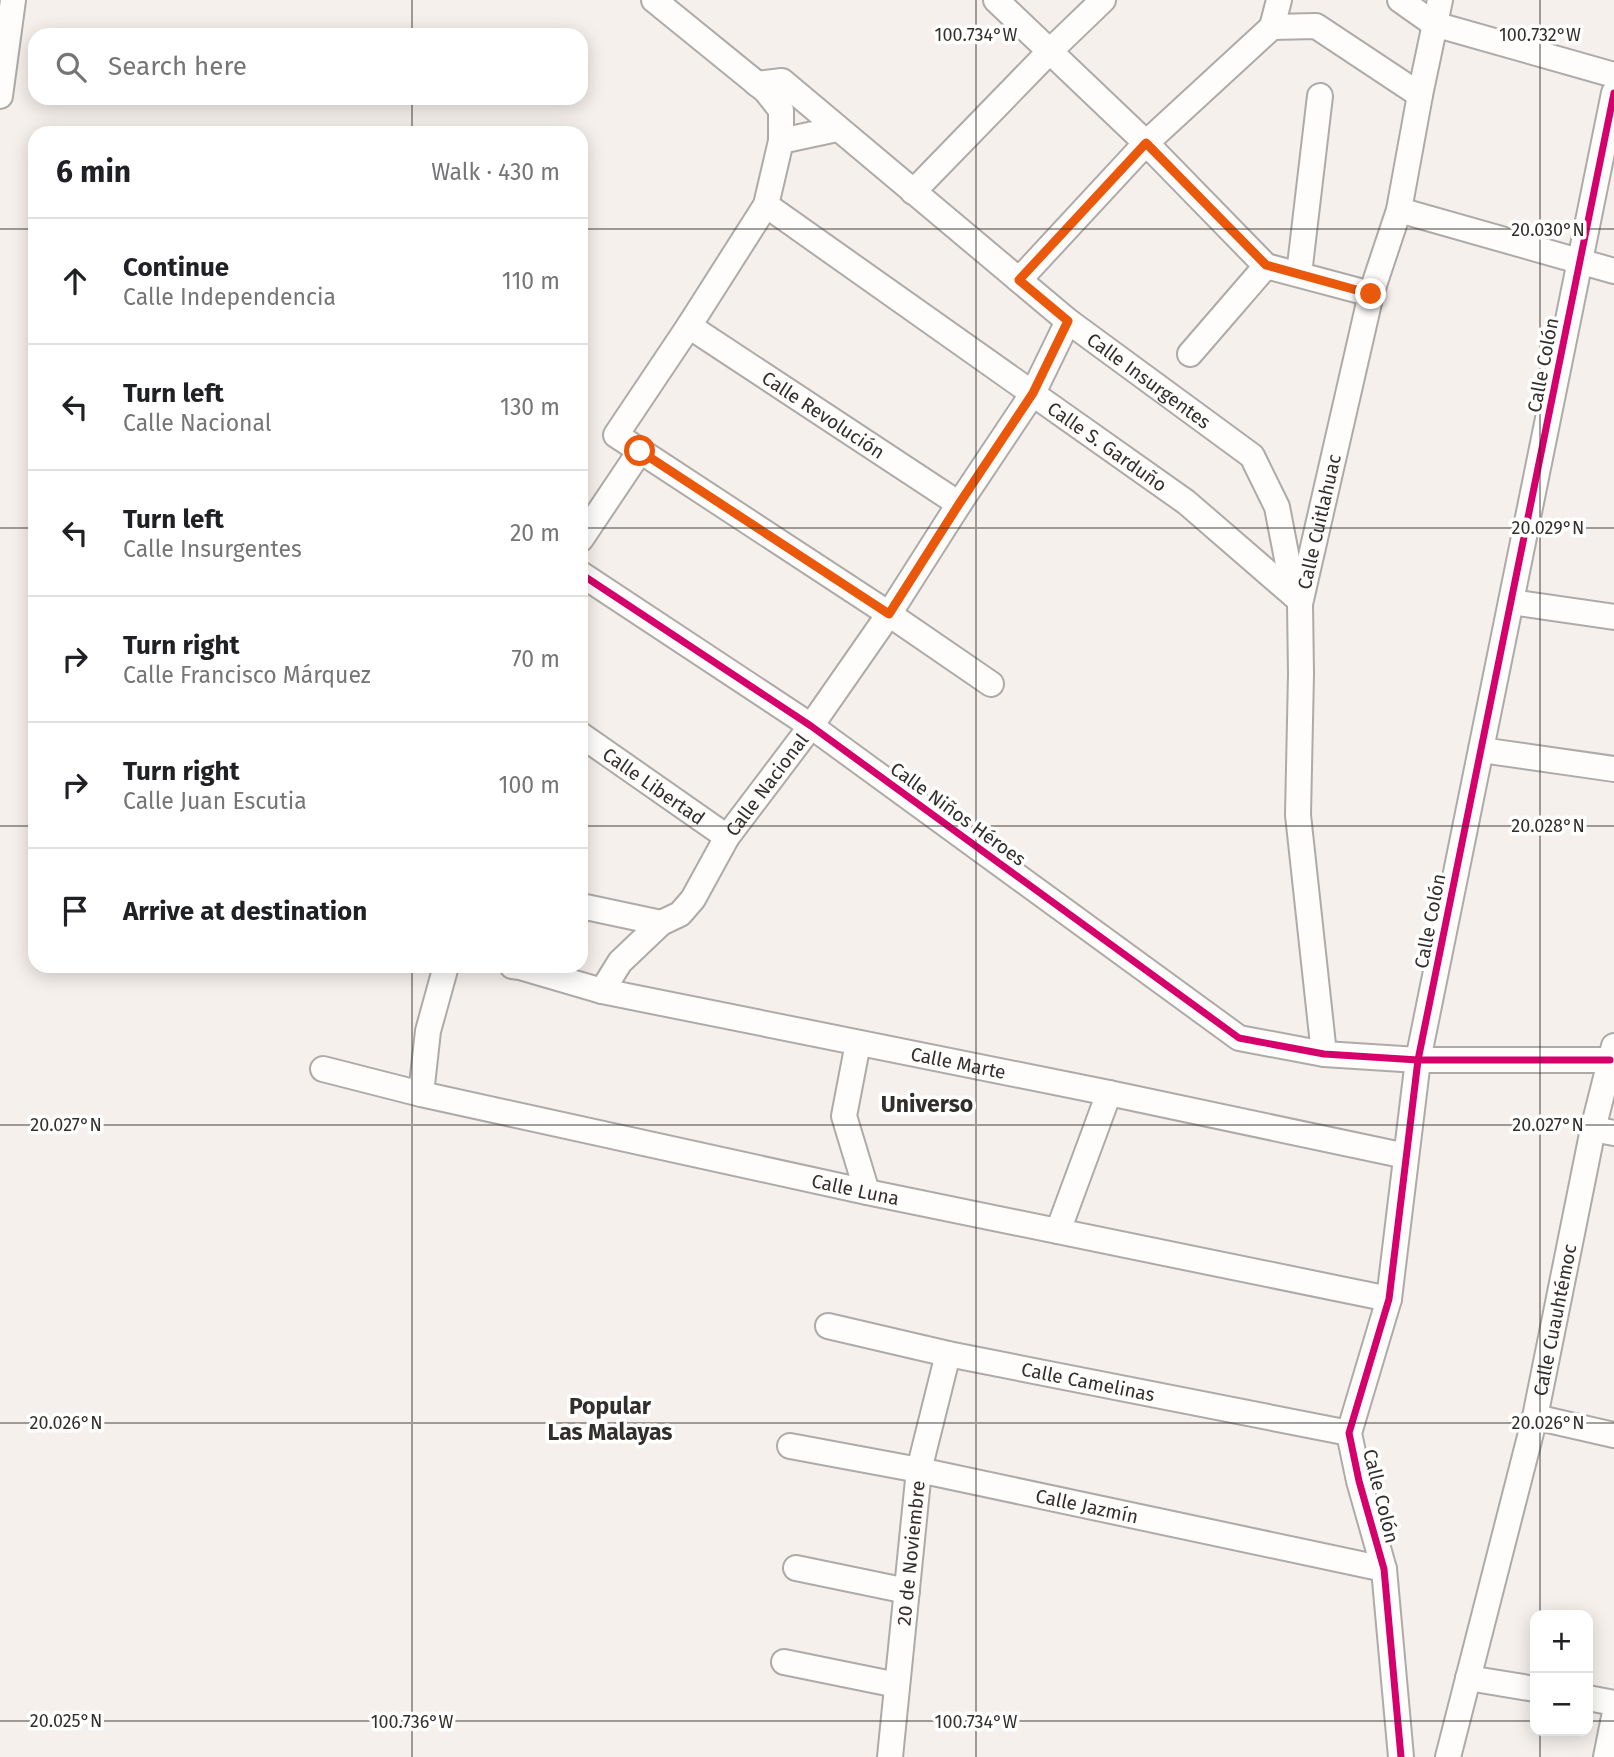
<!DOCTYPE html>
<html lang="en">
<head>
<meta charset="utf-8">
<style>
	:root { --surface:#fff; --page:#f2f2f2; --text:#202124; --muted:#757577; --line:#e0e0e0 }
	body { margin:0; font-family:"Fira Sans",sans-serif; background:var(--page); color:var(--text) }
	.controls { position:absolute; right:21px; bottom:21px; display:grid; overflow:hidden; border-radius:14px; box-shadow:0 4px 18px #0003 }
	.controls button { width:63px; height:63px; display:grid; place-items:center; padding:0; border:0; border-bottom:2px solid var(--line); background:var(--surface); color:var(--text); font:35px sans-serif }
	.stop { position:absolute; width:21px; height:21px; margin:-16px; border:5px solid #ea580c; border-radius:50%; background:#fff }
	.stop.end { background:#ea580c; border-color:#fff; box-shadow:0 2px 7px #0008 }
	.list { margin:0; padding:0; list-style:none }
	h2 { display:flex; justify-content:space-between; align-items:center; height:91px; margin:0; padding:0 28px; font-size:30px }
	h2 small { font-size:23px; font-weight:400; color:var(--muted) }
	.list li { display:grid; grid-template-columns:46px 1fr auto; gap:21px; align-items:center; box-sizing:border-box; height:126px; padding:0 28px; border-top:2px solid var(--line) }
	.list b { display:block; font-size:26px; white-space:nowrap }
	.list p { margin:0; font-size:23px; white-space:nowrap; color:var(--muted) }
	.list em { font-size:23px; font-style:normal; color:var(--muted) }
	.icon { flex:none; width:38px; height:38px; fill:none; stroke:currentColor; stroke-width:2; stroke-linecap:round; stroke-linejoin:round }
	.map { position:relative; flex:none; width:1614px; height:1757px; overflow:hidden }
	.search { position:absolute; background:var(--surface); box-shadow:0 4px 18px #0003; left:28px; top:28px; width:560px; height:77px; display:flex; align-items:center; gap:18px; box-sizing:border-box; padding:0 24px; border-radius:21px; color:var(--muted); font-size:26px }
	.panel { position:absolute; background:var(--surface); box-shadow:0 4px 18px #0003; left:28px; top:126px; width:560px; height:847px; border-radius:21px }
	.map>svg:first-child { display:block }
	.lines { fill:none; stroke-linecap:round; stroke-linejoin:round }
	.minor-casing { stroke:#aeaaa7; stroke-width:28 }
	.minor { stroke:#fefdfc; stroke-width:24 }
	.cycleway-casing { stroke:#fff; stroke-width:11 }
	.cycleway { stroke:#d6006c; stroke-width:7 }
	.route { stroke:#ea580c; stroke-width:9 }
	.ticks { fill:none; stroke:#322e2b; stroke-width:2; stroke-opacity:0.45 }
	.labels { text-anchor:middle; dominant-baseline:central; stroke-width:7; stroke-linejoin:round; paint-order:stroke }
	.street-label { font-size:19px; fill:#322e2b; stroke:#fff }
	.quarter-label { font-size:23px; font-weight:bold; fill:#322e2b; stroke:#fff }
	.ticks-label { font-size:18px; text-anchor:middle; fill:#322e2b; stroke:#fff; stroke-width:7; stroke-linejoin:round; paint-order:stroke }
</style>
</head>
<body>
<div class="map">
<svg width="1614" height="1757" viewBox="0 0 1614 1757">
	<rect width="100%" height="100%" fill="#f6f0ec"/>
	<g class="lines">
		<defs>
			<g id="minor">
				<path d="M 654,0 L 766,91 L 781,110 L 781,141"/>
				<path d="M 996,0 L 1146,143 L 1266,266 L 1371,294"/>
				<path d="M 1400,0 L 1434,24 L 1614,75"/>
				<path d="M 1272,27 L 1316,26 L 1420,95"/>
				<path d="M 1272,27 L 1279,0"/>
				<path id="s1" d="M 757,84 L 782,81 L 1068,321 L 1252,456 L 1277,507 L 1294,595"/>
				<path d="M 0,96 L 13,0"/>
				<path d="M 837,129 L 781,141 L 766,205 L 689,326 L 616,435 L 889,614 L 991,684"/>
				<path d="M 913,192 L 1050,51 L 1103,0"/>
				<path id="s2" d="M 766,205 L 1186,502 L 1297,598"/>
				<path d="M 1399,210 L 1614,271"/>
				<path d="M 1299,274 L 1320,96"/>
				<path d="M 1019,280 L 1146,143 L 1272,27"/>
				<path id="s3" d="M 689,326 L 959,504"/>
				<path d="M 1190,354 L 1266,266"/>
				<path d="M 581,539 L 640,451"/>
				<path d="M 581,574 L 811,726 L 1239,1038 L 1324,1054 L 1418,1060 L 1610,1060"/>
				<path d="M 1511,602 L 1614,617"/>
				<path id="s4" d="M 581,735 L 727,837"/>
				<path d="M 1481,750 L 1614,769"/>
				<path d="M 581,906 L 661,923"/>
				<path id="s5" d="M 512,966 L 520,967 L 602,991 L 1109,1093 L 1406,1156"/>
				<path id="s6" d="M 602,991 L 620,962 L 661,923 L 680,914 L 693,899 L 727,837 L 811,726 L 889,614 L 959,504 L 1033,393 L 1068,321"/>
				<path d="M 858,1043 L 844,1116 L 867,1192"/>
				<path id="s7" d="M 1324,1054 L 1298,815 L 1301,674 L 1300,604 L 1371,294 L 1399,210 L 1420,95 L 1440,0"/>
				<path id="s8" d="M 323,1069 L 421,1094 L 867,1192 L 1389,1299"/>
				<path d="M 421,1094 L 428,1031 L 446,966"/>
				<path d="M 1593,1129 L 1614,1133"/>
				<path d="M 1058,1231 L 1109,1093"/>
				<path id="s9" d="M 828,1326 L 948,1354 L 1349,1433"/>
				<path d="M 1535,1417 L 1614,1435"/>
				<path id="s10" d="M 790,1446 L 919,1470 L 1384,1569"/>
				<path d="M 796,1568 L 907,1591"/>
				<path d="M 784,1662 L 897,1685"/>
				<path d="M 1468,1678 L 1535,1689"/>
				<path d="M 1588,1698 L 1614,1703"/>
				<path id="s11" d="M 890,1757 L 919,1470 L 948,1354"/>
				<path d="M 1401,1757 L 1384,1569 L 1359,1481 L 1349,1433 L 1389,1299 L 1418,1060 L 1614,93"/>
				<path id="s12" d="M 1448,1757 L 1535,1417 L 1593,1129 L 1614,1046"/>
				<path d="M 1606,1757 L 1614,1717"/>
			</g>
		</defs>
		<use href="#minor" class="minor-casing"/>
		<use href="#minor" class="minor"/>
		<defs>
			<g id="cycleway">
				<path d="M 581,574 L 811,726 L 1239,1038 L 1324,1054 L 1418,1060 L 1610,1060"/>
				<path d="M 1401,1757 L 1384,1569 L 1359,1481 L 1349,1433 L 1389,1299 L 1418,1060 L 1614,93"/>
			</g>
		</defs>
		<use href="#cycleway" class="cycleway-casing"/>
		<use href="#cycleway" class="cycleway"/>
	</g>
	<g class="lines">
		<path class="route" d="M 640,451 L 889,614 L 959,504 L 1033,393 L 1068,321 L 1019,280 L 1146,143 L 1266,265 L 1371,294"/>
	</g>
	<path class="ticks" d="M 412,0 L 412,35M 976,0 L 976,1757M 1540,0 L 1540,1615M 412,98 L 412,133M 0,229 L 35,229M 581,229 L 1614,229M 0,528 L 35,528M 581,528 L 1614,528M 0,826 L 35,826M 581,826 L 1614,826M 412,966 L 412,1757M 0,1125 L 1614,1125M 0,1423 L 1614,1423M 0,1721 L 1535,1721M 1588,1721 L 1614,1721M 1540,1731 L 1540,1757"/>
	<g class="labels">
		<g class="street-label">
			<text transform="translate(1543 365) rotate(-79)">Calle Colón</text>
			<text stroke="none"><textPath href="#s1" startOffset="499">Calle Insurgentes</textPath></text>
			<text stroke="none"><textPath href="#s3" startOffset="161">Calle Revolución</textPath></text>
			<text stroke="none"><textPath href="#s2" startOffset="418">Calle S. Garduño</textPath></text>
			<text stroke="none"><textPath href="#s7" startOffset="536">Calle Cuitlahuac</textPath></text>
			<text stroke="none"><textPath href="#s6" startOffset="268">Calle Nacional</textPath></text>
			<text stroke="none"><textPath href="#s4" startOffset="89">Calle Libertad</textPath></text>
			<text transform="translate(958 814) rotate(36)">Calle Niños Héroes</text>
			<text transform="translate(1430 921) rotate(-79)">Calle Colón</text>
			<text stroke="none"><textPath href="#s5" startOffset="457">Calle Marte</textPath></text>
			<text stroke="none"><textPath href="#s8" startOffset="546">Calle Luna</textPath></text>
			<text stroke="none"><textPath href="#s12" startOffset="450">Calle Cuauhtémoc</textPath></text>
			<text stroke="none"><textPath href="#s9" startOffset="266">Calle Camelinas</textPath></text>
			<text transform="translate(1381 1496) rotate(76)">Calle Colón</text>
			<text stroke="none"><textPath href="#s10" startOffset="303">Calle Jazmín</textPath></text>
			<text stroke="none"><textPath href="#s11" startOffset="205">20 de Noviembre</textPath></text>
		</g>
		<g class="quarter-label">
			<text x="927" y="1104">Universo</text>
			<text x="610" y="1406">Popular<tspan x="610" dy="26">Las Malayas</tspan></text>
		</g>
	</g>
	<g class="ticks-label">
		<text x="976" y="41">100.734°W</text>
		<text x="1540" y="41">100.732°W</text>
		<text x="1548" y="236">20.030°N</text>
		<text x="1548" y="534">20.029°N</text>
		<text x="1548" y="832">20.028°N</text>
		<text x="66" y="1131">20.027°N</text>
		<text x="1548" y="1131">20.027°N</text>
		<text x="66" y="1429">20.026°N</text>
		<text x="1548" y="1429">20.026°N</text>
		<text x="66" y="1727">20.025°N</text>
		<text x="412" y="1728">100.736°W</text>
		<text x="976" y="1728">100.734°W</text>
	</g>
</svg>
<div class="controls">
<button>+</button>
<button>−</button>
</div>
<div class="stop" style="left:640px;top:451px"></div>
<div class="stop end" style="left:1371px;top:294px"></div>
<div class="search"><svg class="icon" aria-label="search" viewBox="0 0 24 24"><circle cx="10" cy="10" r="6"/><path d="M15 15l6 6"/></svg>Search here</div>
<section class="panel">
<h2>6 min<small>Walk · 430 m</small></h2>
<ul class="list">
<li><svg class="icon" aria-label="ahead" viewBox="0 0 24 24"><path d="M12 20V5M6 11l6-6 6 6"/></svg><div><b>Continue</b><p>Calle Independencia</p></div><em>110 m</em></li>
<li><svg class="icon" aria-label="left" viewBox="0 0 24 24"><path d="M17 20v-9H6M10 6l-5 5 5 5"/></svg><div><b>Turn left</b><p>Calle Nacional</p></div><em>130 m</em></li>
<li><svg class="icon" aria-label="left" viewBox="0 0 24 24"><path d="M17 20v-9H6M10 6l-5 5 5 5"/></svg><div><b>Turn left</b><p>Calle Insurgentes</p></div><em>20 m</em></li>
<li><svg class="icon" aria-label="right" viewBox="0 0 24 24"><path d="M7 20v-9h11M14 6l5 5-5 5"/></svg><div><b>Turn right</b><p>Calle Francisco Márquez</p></div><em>70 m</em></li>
<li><svg class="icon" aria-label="right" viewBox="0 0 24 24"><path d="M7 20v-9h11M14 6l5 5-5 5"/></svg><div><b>Turn right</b><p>Calle Juan Escutia</p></div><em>100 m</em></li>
<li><svg class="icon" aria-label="arrive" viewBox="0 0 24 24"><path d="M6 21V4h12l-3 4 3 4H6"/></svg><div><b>Arrive at destination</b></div></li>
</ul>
</section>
</div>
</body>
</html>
